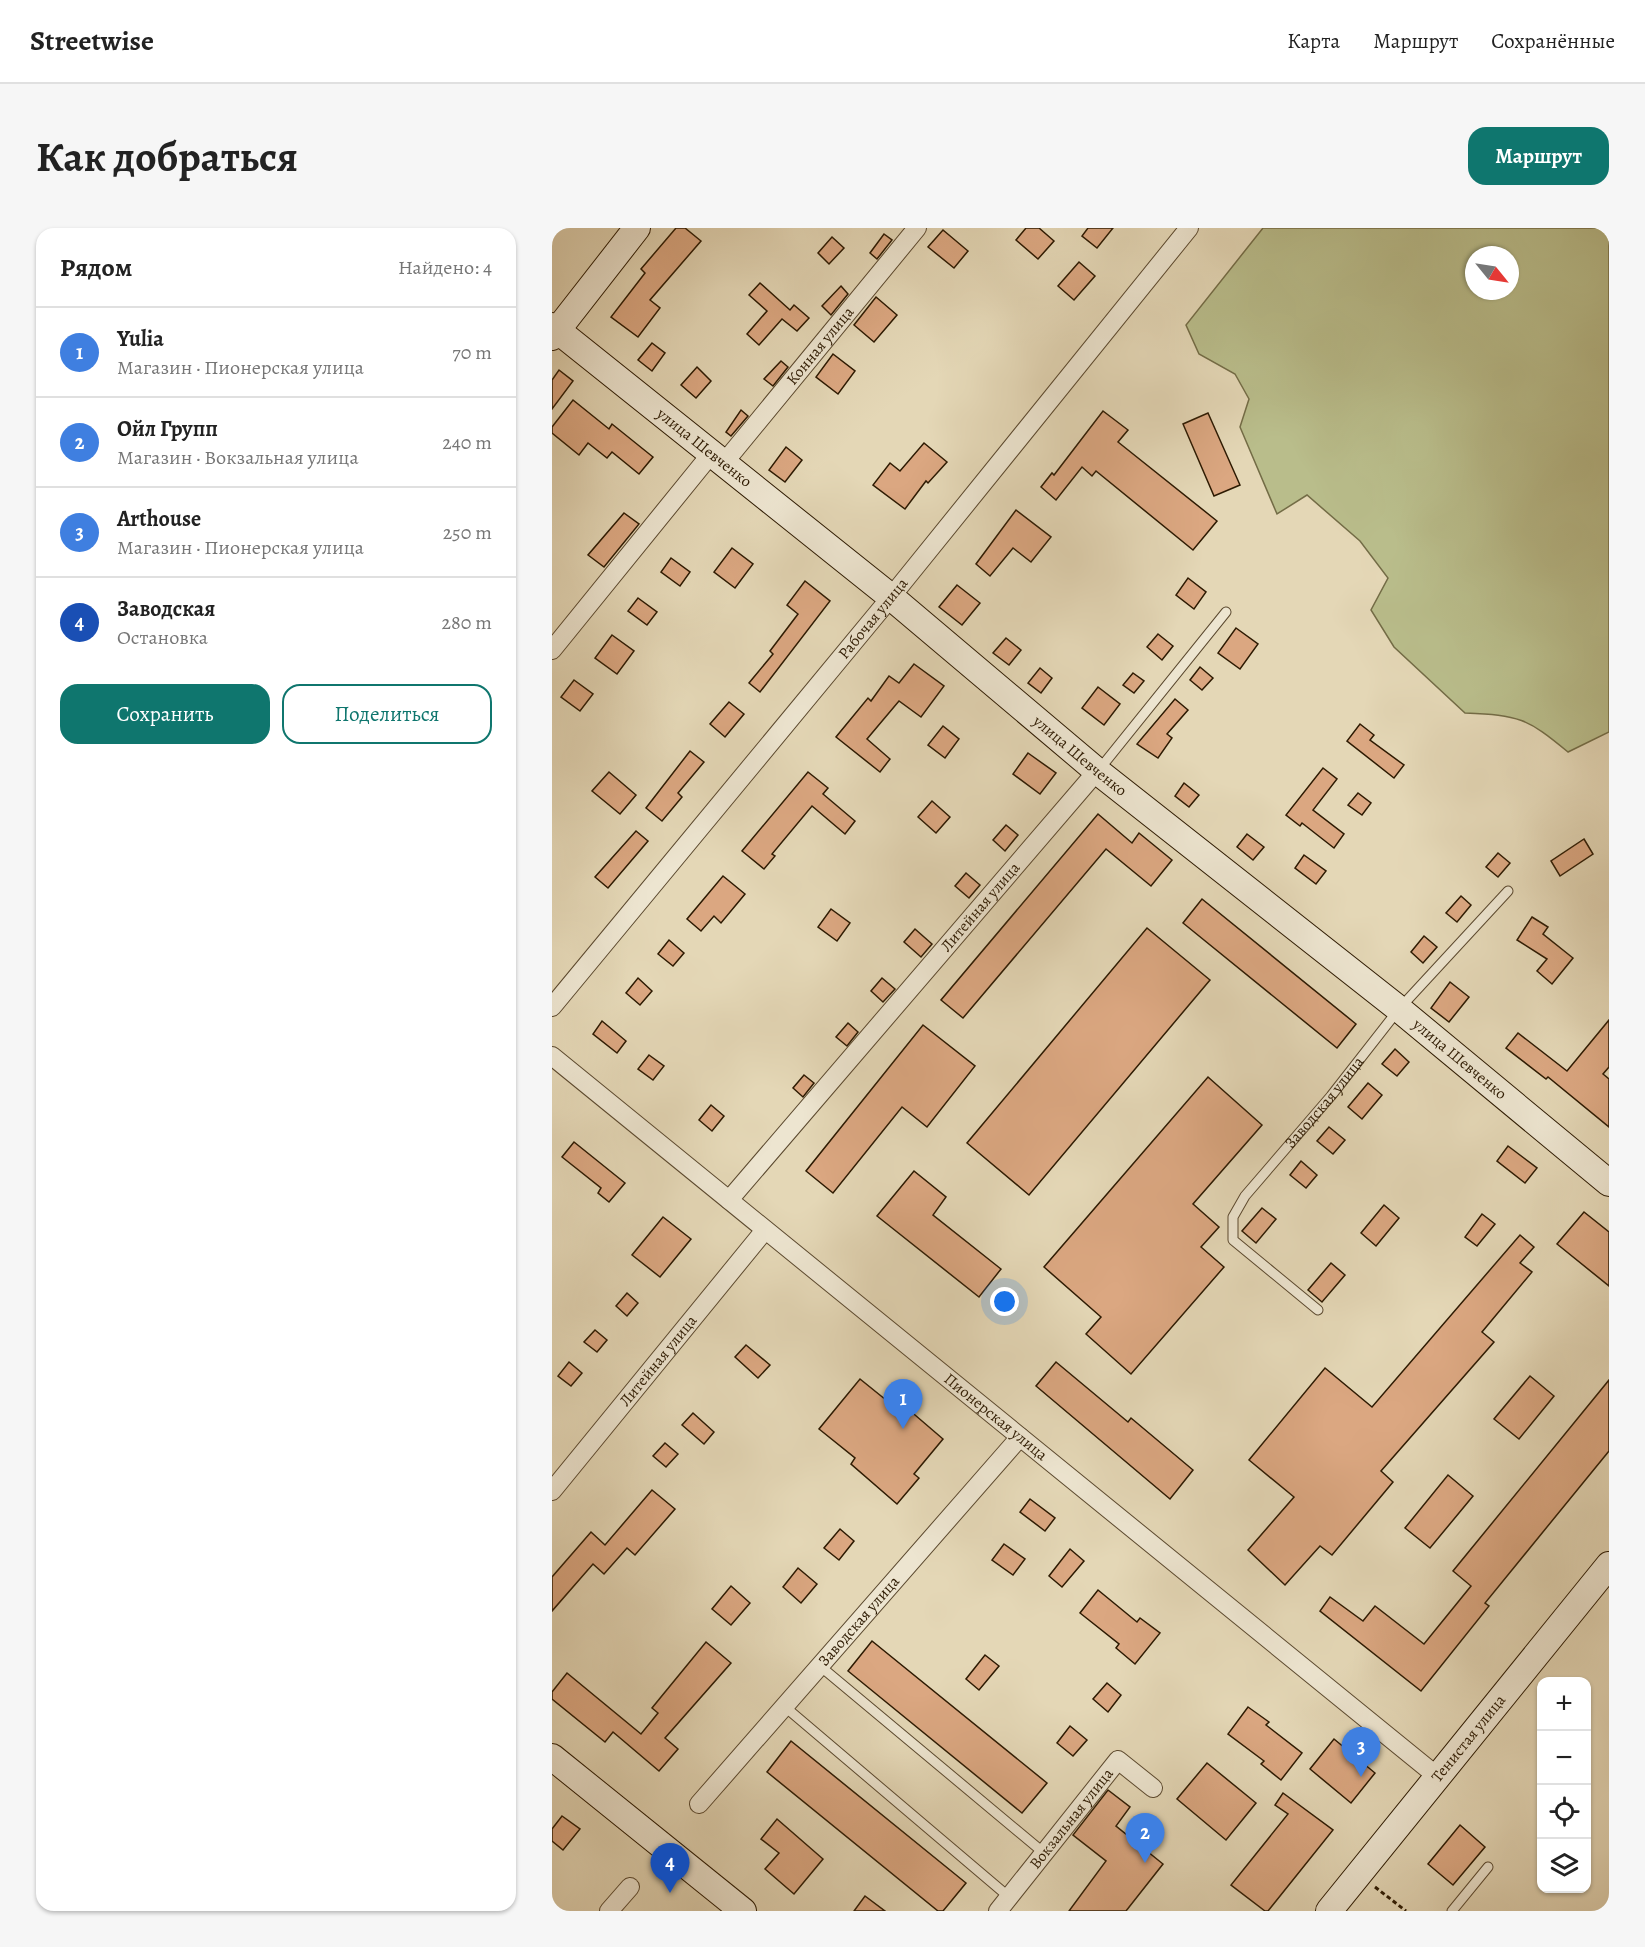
<!DOCTYPE html>
<html lang="ru">
<head>
<meta charset="utf-8">
<style>
	:root { --surface:#fff; --page:#f6f6f6; --text:#222; --muted:#767676; --line:#e0e0e0; --accent:#0f766e }
	body { margin:0; font-family:Alegreya,serif; background:var(--page); color:var(--text) }
	.controls { position:absolute; right:18px; bottom:18px; display:grid; overflow:hidden; border-radius:12px; box-shadow:0 2px 4px #0004 }
	.controls button { width:54px; height:54px; display:grid; place-items:center; padding:0; border:0; border-bottom:2px solid var(--line); background:var(--surface); color:var(--text); font:30px sans-serif }
	.compass { position:absolute; left:913px; top:18px; width:54px; height:54px; border-radius:50%; background:var(--surface); box-shadow:0 2px 4px #0004; rotate:120deg }
	.you { position:absolute; left:453px; top:1074px; width:21px; height:21px; margin:-15px; border:4px solid #fff; border-radius:50%; background:#1a73e8; box-shadow:0 0 0 9px #1a73e833 }
	.badge { display:grid; place-items:center; width:39px; height:39px; border-radius:50%; background:var(--accent); color:#fff; font-size:20px; font-weight:700 }
	.pin { position:absolute; translate:-50% -50px; filter:drop-shadow(0 2px 3px #0008) }
	.pin::after { content:''; position:absolute; top:32px; width:21px; height:18px; background:inherit; clip-path:polygon(0 0,100% 0,50% 100%) }
	.list { margin:0; padding:0; list-style:none }
	h2 { display:flex; justify-content:space-between; align-items:center; height:78px; margin:0; padding:0 24px; font-size:26px }
	h2 small { font-size:20px; font-weight:400; color:var(--muted) }
	.list li { display:grid; grid-template-columns:39px 1fr auto; gap:18px; align-items:center; box-sizing:border-box; height:90px; padding:0 24px; border-top:2px solid var(--line) }
	.list b { display:block; font-size:22px; white-space:nowrap }
	.list p { margin:0; font-size:20px; white-space:nowrap; color:var(--muted) }
	.list em { font-size:20px; font-style:normal; color:var(--muted) }
	.actions { display:flex; gap:12px; padding:18px 24px }
	.actions a { flex:1; padding:14px 0; border:2px solid var(--accent); border-radius:18px; text-align:center; font-size:21px; color:var(--accent) }
	.actions .main { background:var(--accent); color:#fff }
	.icon { flex:none; width:33px; height:33px; fill:none; stroke:currentColor; stroke-width:2; stroke-linecap:round; stroke-linejoin:round }
	.map { position:relative; flex:none; width:1057px; height:1683px; overflow:hidden; border-radius:18px }
	header { display:flex; align-items:center; gap:36px; box-sizing:border-box; height:84px; padding:0 30px; background:var(--surface); border-bottom:2px solid var(--line) }
	header strong { font-size:28px }
	nav { display:flex; gap:33px; margin-inline-start:auto; font-size:21px }
	.intro { display:flex; align-items:center; justify-content:space-between; box-sizing:border-box; height:144px; padding:0 36px }
	h1 { margin:0; font-size:42px }
	.button { padding:15px 27px; border-radius:18px; background:var(--accent); color:#fff; font-size:21px; font-weight:700 }
	main { display:flex; gap:36px; padding:0 36px }
	aside { flex:1; background:var(--surface); border-radius:18px; box-shadow:0 2px 4px #0004 }
	.map>svg:first-child { display:block }
	.green { fill:#b9bd8b; stroke:#736c46; stroke-width:1.5; fill-rule:evenodd }
	.building { fill:#dba781; stroke:#2d1a02; stroke-width:1.5 }
	.lines { fill:none; stroke-linecap:round; stroke-linejoin:round }
	.lane-casing { stroke:#5b492f; stroke-width:11 }
	.street-casing { stroke:#5b492f; stroke-width:20 }
	.secondary-casing { stroke:#2d1a02; stroke-width:28 }
	.path { stroke:#2d1a02; stroke-width:3; stroke-dasharray:4.5 3; stroke-linecap:butt }
	.lane { stroke:#ede5d0; stroke-width:9 }
	.street { stroke:#ede5d0; stroke-width:18 }
	.secondary { stroke:#ede5d0; stroke-width:26 }
	.labels { text-anchor:middle; dominant-baseline:central; stroke-width:4.5; stroke-linejoin:round; paint-order:stroke }
	.street-label { font-size:16px; fill:#2d1a02; stroke:#ede5d0 }
</style>
</head>
<body>
<header>
<strong>Streetwise</strong>
<nav><a>Карта</a><a>Маршрут</a><a>Сохранённые</a></nav>
</header>
<div class="intro"><h1>Как добраться</h1><a class="button">Маршрут</a></div>
<main>
<aside>
<h2>Рядом<small>Найдено: 4</small></h2>
<ul class="list">
<li><span class="badge" style="background:#3f7fe0">1</span><div><b>Yulia</b><p>Магазин · Пионерская улица</p></div><em>70 m</em></li>
<li><span class="badge" style="background:#3f7fe0">2</span><div><b>Ойл Групп</b><p>Магазин · Вокзальная улица</p></div><em>240 m</em></li>
<li><span class="badge" style="background:#3f7fe0">3</span><div><b>Arthouse</b><p>Магазин · Пионерская улица</p></div><em>250 m</em></li>
<li><span class="badge" style="background:#1a4fb4">4</span><div><b>Заводская</b><p>Остановка</p></div><em>280 m</em></li>
</ul>
<div class="actions"><a class="main">Сохранить</a><a>Поделиться</a></div>
</aside>
<div class="map">
<svg width="1057" height="1683" viewBox="0 0 1057 1683">
	<rect width="100%" height="100%" fill="#e4d7b6"/>
	<filter id="stains"><feTurbulence type="fractalNoise" baseFrequency=".00333" numOctaves="4"/><feColorMatrix values="0 0 0 0 .2 0 0 0 0 .09 0 0 0 0 .02 0 0 0 .5 -.17"/></filter>
	<radialGradient id="worn" r=".72"><stop offset=".6" stop-color="#630" stop-opacity="0"/><stop offset="1" stop-color="#630" stop-opacity=".3"/></radialGradient>
	<path class="green" d="M 711,0 L 1057,0 L 1057,504 L 1016,524 C 975,490 967,487 913,485 L 842,419 L 819,382 L 836,350 L 808,313 L 755,267 L 725,286 L 688,199 L 697,171 L 683,146 L 647,126 L 634,97 ZM 922,27 L 958,27 L 958,63 L 922,63 Z"/>
	<g class="building">
		<path d="M 124,0 L 133,0 L 149,13 L 98,72 L 108,80 L 86,109 L 59,89 L 93,45 L 89,41 Z"/>
		<path d="M 474,0 L 487,0 L 502,13 L 486,31 L 464,12 Z"/>
		<path d="M 536,0 L 561,0 L 545,20 L 530,8 Z"/>
		<path d="M 391,2 L 416,23 L 402,40 L 376,19 Z"/>
		<path d="M 332,6 L 340,12 L 325,31 L 318,25 Z"/>
		<path d="M 280,9 L 292,20 L 277,36 L 266,25 Z"/>
		<path d="M 527,34 L 543,48 L 522,72 L 506,58 Z"/>
		<path d="M 208,55 L 238,82 L 242,77 L 257,90 L 245,103 L 230,91 L 207,117 L 195,106 L 215,83 L 197,67 Z"/>
		<path d="M 289,58 L 296,66 L 279,87 L 270,78 Z"/>
		<path d="M 324,69 L 345,87 L 322,114 L 302,97 Z"/>
		<path d="M 100,115 L 113,125 L 100,143 L 86,132 Z"/>
		<path d="M 281,126 L 303,143 L 286,166 L 264,149 Z"/>
		<path d="M 229,133 L 236,139 L 221,158 L 212,151 Z"/>
		<path d="M 145,139 L 159,153 L 144,170 L 129,157 Z"/>
		<path d="M 7,142 L 21,153 L 0,181 L 0,152 Z"/>
		<path d="M 21,172 L 57,201 L 60,196 L 101,229 L 87,246 L 60,224 L 55,230 L 36,215 L 27,227 L 0,205 L 0,199 Z"/>
		<path d="M 189,182 L 196,188 L 179,208 L 174,204 Z"/>
		<path d="M 551,183 L 576,202 L 566,214 L 665,293 L 641,322 L 544,243 L 540,248 L 530,239 L 504,272 L 489,259 L 500,245 L 502,247 Z"/>
		<path d="M 656,185 L 688,257 L 662,268 L 631,196 Z"/>
		<path d="M 372,215 L 395,234 L 376,255 L 374,253 L 353,281 L 321,257 L 338,235 L 348,243 Z"/>
		<path d="M 234,219 L 250,232 L 233,254 L 217,242 Z"/>
		<path d="M 464,282 L 499,309 L 479,334 L 461,320 L 438,348 L 424,336 Z"/>
		<path d="M 72,285 L 87,296 L 52,339 L 36,327 Z"/>
		<path d="M 180,320 L 201,336 L 183,360 L 162,344 Z"/>
		<path d="M 119,330 L 138,344 L 128,358 L 109,344 Z"/>
		<path d="M 636,350 L 654,364 L 642,381 L 624,367 Z"/>
		<path d="M 253,353 L 278,373 L 208,464 L 197,455 L 221,426 L 218,423 L 246,386 L 235,377 Z"/>
		<path d="M 405,357 L 428,375 L 410,397 L 387,379 Z"/>
		<path d="M 86,370 L 105,384 L 95,397 L 76,383 Z"/>
		<path d="M 684,400 L 706,416 L 688,441 L 666,425 Z"/>
		<path d="M 606,406 L 621,418 L 610,432 L 595,419 Z"/>
		<path d="M 60,407 L 82,423 L 65,446 L 43,430 Z"/>
		<path d="M 454,410 L 469,422 L 457,437 L 441,425 Z"/>
		<path d="M 362,436 L 392,458 L 369,489 L 347,473 L 315,511 L 338,531 L 328,544 L 284,509 L 316,470 L 319,473 L 337,448 L 347,455 Z"/>
		<path d="M 648,439 L 661,450 L 650,462 L 638,452 Z"/>
		<path d="M 488,440 L 500,450 L 489,465 L 476,455 Z"/>
		<path d="M 581,445 L 592,453 L 582,465 L 571,457 Z"/>
		<path d="M 22,452 L 41,466 L 28,483 L 9,469 Z"/>
		<path d="M 546,459 L 568,476 L 552,497 L 530,480 Z"/>
		<path d="M 623,471 L 636,482 L 615,506 L 620,510 L 606,530 L 585,516 Z"/>
		<path d="M 177,474 L 192,486 L 173,509 L 158,496 Z"/>
		<path d="M 808,496 L 822,507 L 818,512 L 852,537 L 842,550 L 795,513 Z"/>
		<path d="M 391,498 L 407,511 L 393,530 L 376,517 Z"/>
		<path d="M 138,523 L 152,534 L 126,565 L 130,569 L 110,593 L 94,580 Z"/>
		<path d="M 476,525 L 504,545 L 488,566 L 461,546 Z"/>
		<path d="M 771,540 L 785,551 L 761,582 L 792,606 L 782,620 L 750,595 L 748,598 L 734,587 Z"/>
		<path d="M 57,544 L 84,567 L 68,586 L 40,563 Z"/>
		<path d="M 256,544 L 276,560 L 271,566 L 303,593 L 293,606 L 260,578 L 220,626 L 223,628 L 212,641 L 190,623 Z"/>
		<path d="M 632,555 L 647,567 L 637,579 L 623,568 Z"/>
		<path d="M 806,565 L 819,575 L 810,587 L 796,577 Z"/>
		<path d="M 380,573 L 398,589 L 384,605 L 366,589 Z"/>
		<path d="M 546,586 L 580,615 L 587,605 L 620,632 L 599,658 L 554,621 L 411,790 L 389,772 Z"/>
		<path d="M 454,597 L 466,607 L 453,623 L 441,612 Z"/>
		<path d="M 84,603 L 96,613 L 56,660 L 43,649 Z"/>
		<path d="M 695,606 L 712,619 L 701,632 L 685,619 Z"/>
		<path d="M 1032,611 L 1041,626 L 1008,648 L 999,633 Z"/>
		<path d="M 946,625 L 958,635 L 946,649 L 934,639 Z"/>
		<path d="M 752,627 L 774,643 L 764,656 L 743,640 Z"/>
		<path d="M 414,645 L 428,657 L 417,670 L 403,658 Z"/>
		<path d="M 171,648 L 193,666 L 169,695 L 162,688 L 149,703 L 135,691 Z"/>
		<path d="M 909,668 L 919,677 L 905,694 L 894,685 Z"/>
		<path d="M 650,671 L 804,796 L 785,820 L 631,695 Z"/>
		<path d="M 279,681 L 298,695 L 285,713 L 266,699 Z"/>
		<path d="M 980,689 L 996,699 L 991,706 L 1021,730 L 1000,756 L 985,743 L 995,731 L 965,712 Z"/>
		<path d="M 595,700 L 658,752 L 477,967 L 415,915 Z"/>
		<path d="M 363,701 L 380,716 L 369,729 L 352,714 Z"/>
		<path d="M 872,708 L 885,719 L 871,735 L 859,724 Z"/>
		<path d="M 117,712 L 132,725 L 121,738 L 106,726 Z"/>
		<path d="M 86,750 L 100,763 L 88,777 L 74,765 Z"/>
		<path d="M 330,750 L 343,761 L 331,774 L 319,763 Z"/>
		<path d="M 898,754 L 917,769 L 897,794 L 879,780 Z"/>
		<path d="M 1057,792 L 1057,839 L 1051,846 L 1057,851 L 1057,899 L 996,849 L 994,851 L 954,820 L 966,805 L 1015,843 Z"/>
		<path d="M 50,793 L 74,813 L 65,825 L 41,806 Z"/>
		<path d="M 296,795 L 306,804 L 295,818 L 284,809 Z"/>
		<path d="M 371,797 L 423,838 L 375,899 L 350,879 L 281,965 L 254,943 Z"/>
		<path d="M 843,821 L 857,834 L 845,848 L 830,836 Z"/>
		<path d="M 97,827 L 112,838 L 101,852 L 86,841 Z"/>
		<path d="M 252,847 L 262,855 L 251,869 L 241,860 Z"/>
		<path d="M 656,849 L 710,897 L 641,976 L 667,999 L 649,1019 L 672,1039 L 579,1146 L 534,1106 L 549,1089 L 492,1039 Z"/>
		<path d="M 816,855 L 830,867 L 810,891 L 796,879 Z"/>
		<path d="M 159,877 L 172,888 L 160,903 L 147,892 Z"/>
		<path d="M 777,899 L 793,912 L 781,926 L 765,913 Z"/>
		<path d="M 22,914 L 73,955 L 57,974 L 46,965 L 49,960 L 10,929 Z"/>
		<path d="M 956,918 L 985,940 L 973,955 L 945,933 Z"/>
		<path d="M 749,933 L 765,947 L 754,960 L 738,947 Z"/>
		<path d="M 362,943 L 394,969 L 381,987 L 449,1041 L 427,1069 L 325,988 Z"/>
		<path d="M 832,977 L 847,990 L 824,1018 L 809,1005 Z"/>
		<path d="M 710,980 L 724,991 L 704,1015 L 690,1003 Z"/>
		<path d="M 1032,984 L 1057,1004 L 1057,1058 L 1005,1016 Z"/>
		<path d="M 930,986 L 943,996 L 925,1018 L 913,1009 Z"/>
		<path d="M 111,989 L 139,1011 L 108,1049 L 80,1027 Z"/>
		<path d="M 968,1007 L 982,1019 L 968,1035 L 980,1044 L 930,1104 L 942,1114 L 829,1243 L 841,1254 L 780,1327 L 768,1318 L 733,1357 L 696,1322 L 742,1269 L 697,1232 L 773,1140 L 820,1179 Z"/>
		<path d="M 779,1035 L 793,1047 L 770,1074 L 756,1062 Z"/>
		<path d="M 75,1065 L 86,1075 L 75,1088 L 64,1078 Z"/>
		<path d="M 43,1102 L 55,1112 L 45,1124 L 32,1114 Z"/>
		<path d="M 194,1117 L 218,1137 L 206,1150 L 183,1129 Z"/>
		<path d="M 17,1134 L 30,1145 L 19,1158 L 6,1148 Z"/>
		<path d="M 504,1134 L 576,1194 L 579,1190 L 641,1242 L 618,1271 L 484,1158 Z"/>
		<path d="M 978,1148 L 1002,1168 L 967,1211 L 942,1191 Z"/>
		<path d="M 308,1151 L 344,1180 L 349,1175 L 391,1211 L 362,1246 L 367,1250 L 345,1276 L 299,1236 L 303,1230 L 267,1201 Z"/>
		<path d="M 1057,1152 L 1057,1223 L 933,1375 L 937,1378 L 869,1463 L 768,1383 L 778,1369 L 811,1393 L 823,1378 L 872,1416 L 919,1358 L 901,1343 Z"/>
		<path d="M 141,1185 L 162,1204 L 152,1216 L 130,1197 Z"/>
		<path d="M 113,1215 L 126,1226 L 114,1239 L 101,1228 Z"/>
		<path d="M 896,1247 L 921,1268 L 878,1320 L 853,1300 Z"/>
		<path d="M 100,1262 L 123,1281 L 83,1327 L 75,1320 L 52,1346 L 41,1336 L 0,1383 L 0,1349 L 39,1304 L 53,1317 Z"/>
		<path d="M 478,1271 L 503,1290 L 493,1303 L 468,1284 Z"/>
		<path d="M 288,1301 L 302,1313 L 287,1332 L 272,1320 Z"/>
		<path d="M 452,1316 L 473,1331 L 461,1347 L 440,1332 Z"/>
		<path d="M 518,1321 L 532,1333 L 510,1359 L 497,1348 Z"/>
		<path d="M 246,1340 L 265,1356 L 249,1375 L 231,1359 Z"/>
		<path d="M 179,1358 L 198,1375 L 179,1397 L 160,1381 Z"/>
		<path d="M 546,1362 L 585,1394 L 588,1390 L 608,1405 L 583,1436 L 564,1420 L 567,1416 L 528,1385 Z"/>
		<path d="M 320,1413 L 495,1555 L 470,1585 L 296,1443 Z"/>
		<path d="M 154,1414 L 179,1435 L 113,1510 L 126,1521 L 107,1543 L 61,1504 L 53,1514 L 0,1471 L 0,1464 L 15,1445 L 89,1506 L 106,1485 L 100,1480 Z"/>
		<path d="M 433,1427 L 447,1438 L 427,1462 L 414,1451 Z"/>
		<path d="M 555,1455 L 569,1467 L 556,1484 L 541,1471 Z"/>
		<path d="M 696,1479 L 717,1494 L 714,1497 L 750,1525 L 729,1552 L 709,1536 L 712,1533 L 676,1506 Z"/>
		<path d="M 518,1498 L 535,1512 L 521,1528 L 505,1515 Z"/>
		<path d="M 782,1511 L 823,1545 L 799,1575 L 758,1541 Z"/>
		<path d="M 239,1513 L 414,1655 L 391,1683 L 386,1683 L 215,1544 Z"/>
		<path d="M 655,1535 L 704,1575 L 674,1612 L 625,1571 Z"/>
		<path d="M 556,1562 L 578,1579 L 564,1598 L 611,1636 L 574,1683 L 517,1683 L 554,1633 L 521,1607 Z"/>
		<path d="M 731,1565 L 781,1602 L 716,1683 L 713,1683 L 679,1657 L 736,1586 L 723,1577 Z"/>
		<path d="M 10,1588 L 28,1601 L 11,1622 L 0,1613 L 0,1601 Z"/>
		<path d="M 225,1591 L 271,1631 L 242,1666 L 213,1641 L 227,1625 L 209,1611 Z"/>
		<path d="M 908,1597 L 933,1619 L 901,1657 L 876,1636 Z"/>
		<path d="M 313,1668 L 333,1683 L 302,1683 Z"/>
	</g>
	<g class="lines">
		<defs>
			<g id="lane">
				<path d="M 546,543 L 674,384"/>
				<path id="s1" d="M 766,1082 L 681,1012 L 681,989 L 693,968 L 779,868 L 847,781 L 956,663"/>
				<path d="M 268,1438 L 492,1625"/>
				<path d="M 232,1478 L 457,1669"/>
				<path d="M 900,1683 L 936,1639"/>
			</g>
			<g id="street">
				<path id="s2" d="M 171,236 L 365,0"/>
				<path d="M 0,422 L 159,226"/>
				<path id="s3" d="M 0,779 L 339,369 L 637,0"/>
				<path id="s4" d="M 0,828 L 886,1549"/>
				<path id="s5" d="M 177,972 L 545,543"/>
				<path id="s6" d="M 0,1263 L 213,1002"/>
				<path id="s7" d="M 147,1576 L 468,1209"/>
				<path d="M 57,1683 L 78,1659"/>
				<path id="s8" d="M 446,1683 L 566,1532 L 601,1560"/>
			</g>
			<g id="secondary">
				<path id="s9" d="M 0,98 L 339,369 L 545,543 L 847,781 L 1057,955"/>
				<path d="M 0,109 L 85,0"/>
				<path d="M 0,1529 L 191,1683"/>
				<path id="s10" d="M 777,1683 L 1057,1337"/>
			</g>
		</defs>
		<use href="#lane" class="lane-casing"/>
		<use href="#street" class="street-casing"/>
		<use href="#secondary" class="secondary-casing"/>
		<path class="path" d="M 823,1659 L 854,1683"/>
		<use href="#lane" class="lane"/>
		<use href="#street" class="street"/>
		<use href="#secondary" class="secondary"/>
	</g>
	<g class="labels">
		<g class="street-label">
			<text stroke="none"><textPath href="#s2" startOffset="153">Конная улица</textPath></text>
			<text stroke="none"><textPath href="#s9" startOffset="195">улица Шевченко</textPath></text>
			<text stroke="none"><textPath href="#s3" startOffset="504">Рабочая улица</textPath></text>
			<text stroke="none"><textPath href="#s9" startOffset="681">улица Шевченко</textPath></text>
			<text stroke="none"><textPath href="#s5" startOffset="386">Литейная улица</textPath></text>
			<text stroke="none"><textPath href="#s9" startOffset="1167">улица Шевченко</textPath></text>
			<text stroke="none"><textPath href="#s1" startOffset="280">Заводская улица</textPath></text>
			<text stroke="none"><textPath href="#s6" startOffset="168">Литейная улица</textPath></text>
			<text stroke="none"><textPath href="#s4" startOffset="572">Пионерская улица</textPath></text>
			<text stroke="none"><textPath href="#s7" startOffset="243">Заводская улица</textPath></text>
			<text stroke="none"><textPath href="#s10" startOffset="222">Тенистая улица</textPath></text>
			<text stroke="none"><textPath href="#s8" startOffset="118">Вокзальная улица</textPath></text>
		</g>
	</g>
	<rect width="100%" height="100%" filter="url(#stains)"/>
	<rect width="100%" height="100%" fill="url(#worn)"/>
</svg>
<div class="controls">
<button>+</button>
<button>−</button>
<button><svg class="icon" aria-label="locate" viewBox="0 0 24 24"><circle cx="12" cy="12" r="6"/><path d="M12 2v4M12 18v4M2 12h4M18 12h4"/></svg></button>
<button><svg class="icon" aria-label="layers" viewBox="0 0 24 24"><path d="M12 4l9 5-9 5-9-5zM3 14l9 5 9-5"/></svg></button>
</div>
<svg class="compass" viewBox="-18 -18 36 36"><path d="M0-13l5 13h-10z" fill="#e53935"/><path d="M0 13l5-13h-10z" fill="#767676"/></svg>
<div class="you"></div>
<div class="pin badge" style="left:351px;top:1201px;background:#3f7fe0">1</div>
<div class="pin badge" style="left:593px;top:1635px;background:#3f7fe0">2</div>
<div class="pin badge" style="left:809px;top:1549px;background:#3f7fe0">3</div>
<div class="pin badge" style="left:118px;top:1665px;background:#1a4fb4">4</div>
</div>
</main>
</body>
</html>
